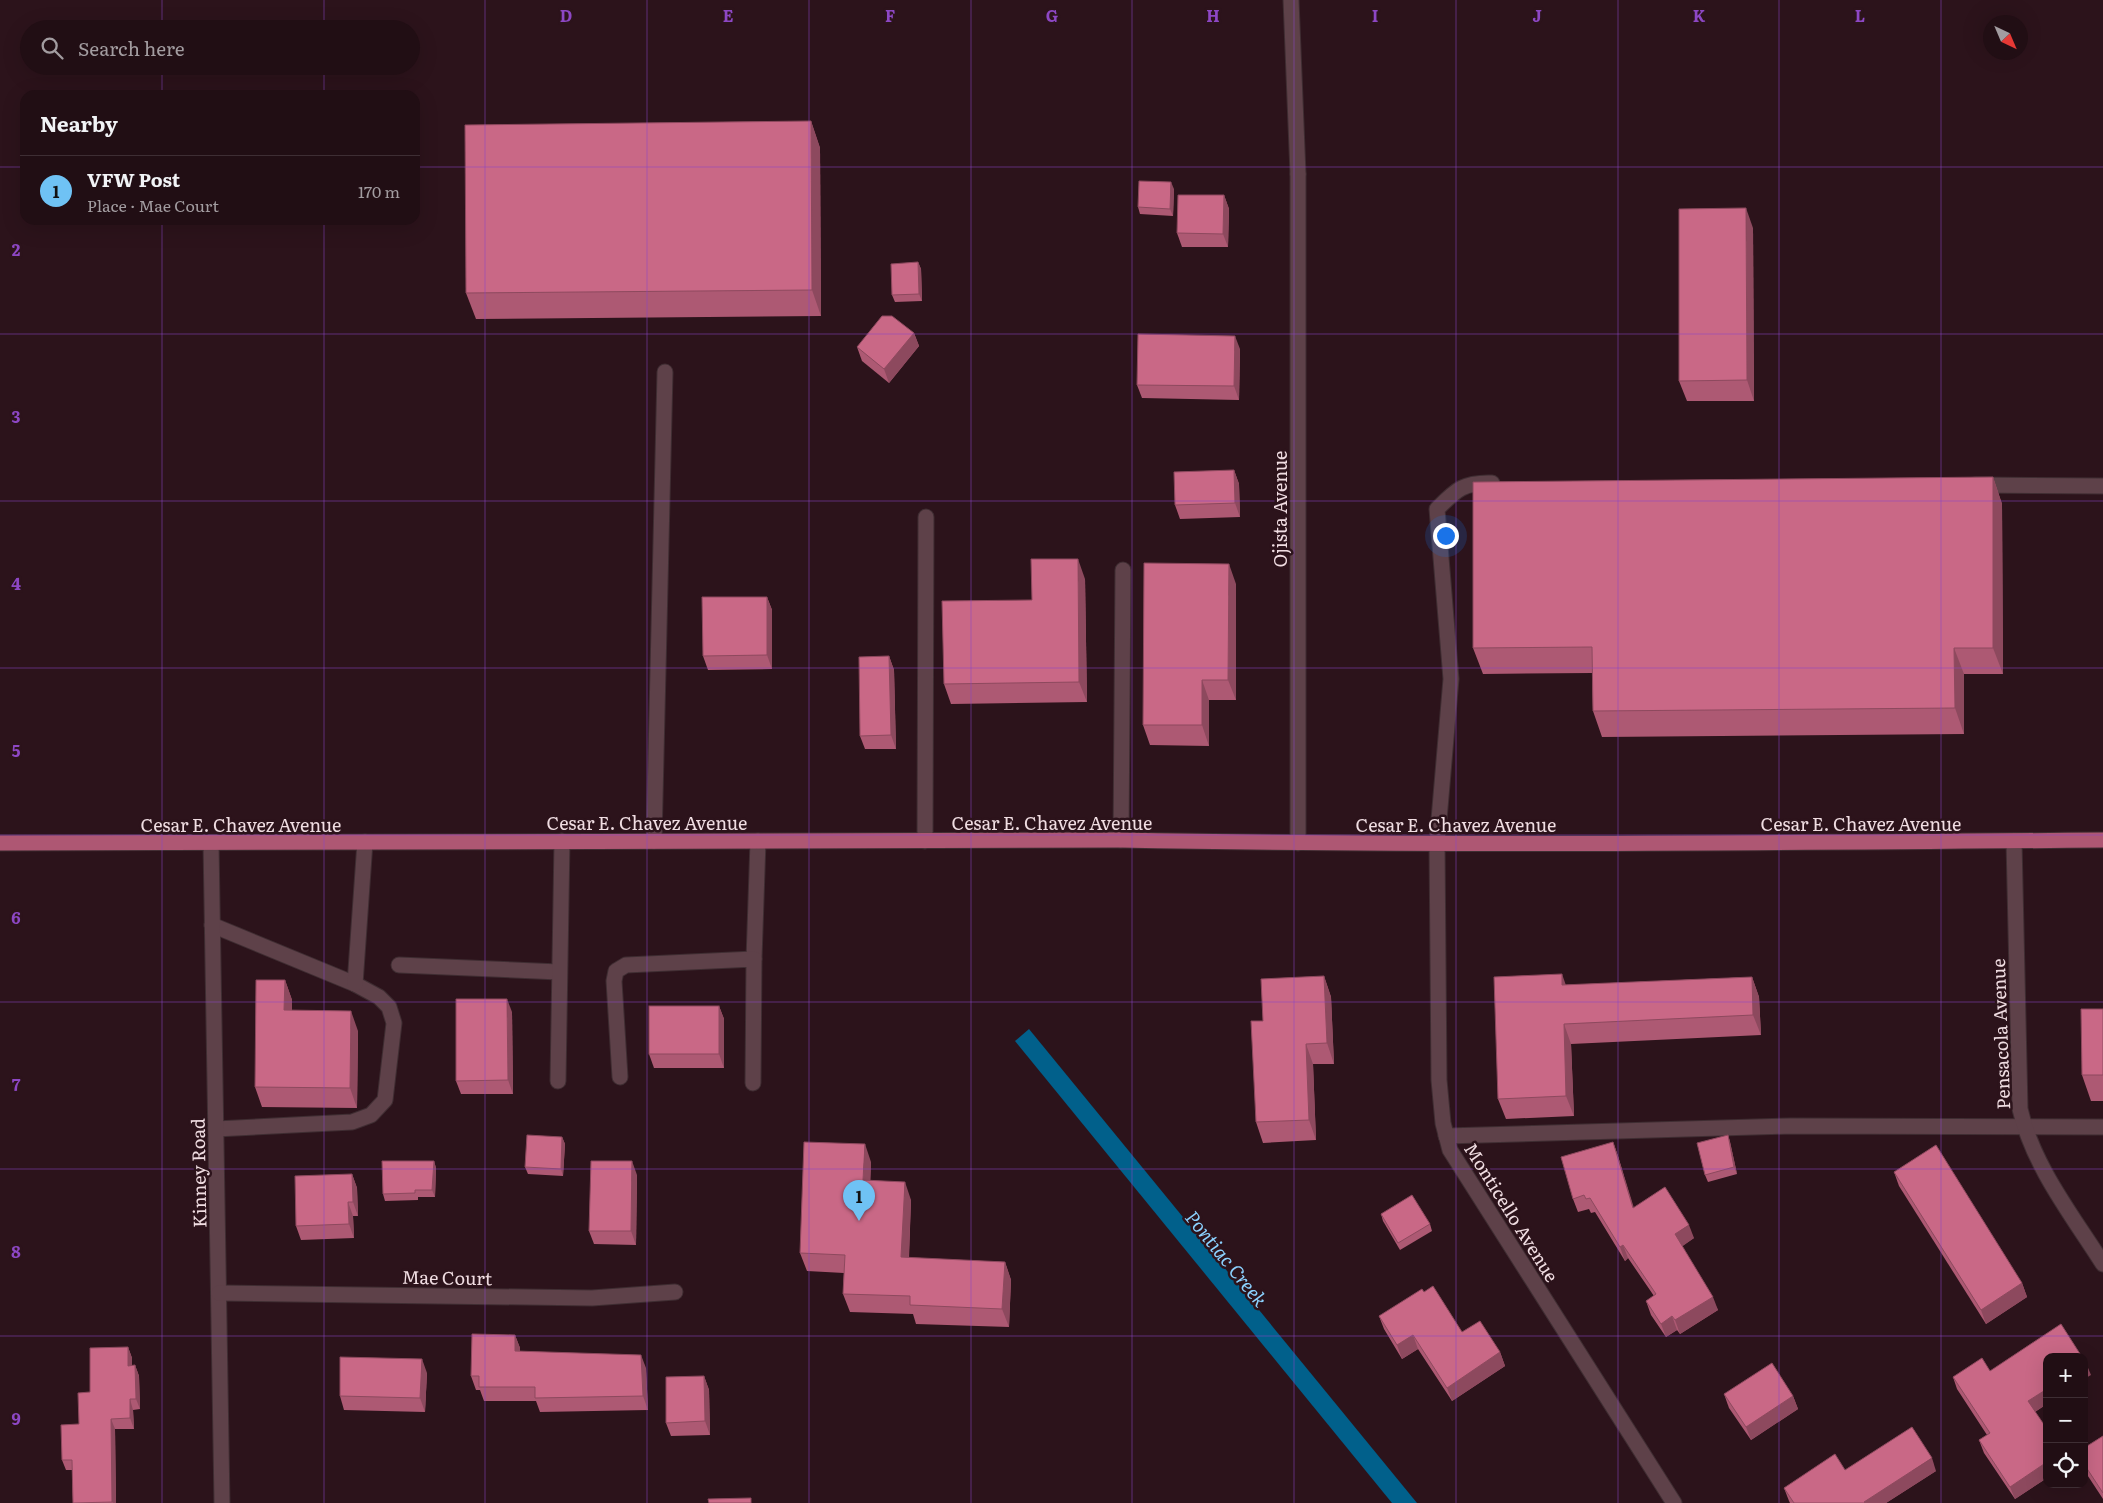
<!DOCTYPE html>
<html lang="en">
<head>
<meta charset="utf-8">
<style>
	:root { --surface:#210e14; --page:#29171d; --text:#f1f3f6; --muted:#a29ca0; --line:#3e2e34; --accent:#6fc2f4 }
	body { margin:0; font-family:Literata,serif; background:var(--page); color:var(--text) }
	.controls { position:absolute; right:15px; bottom:15px; display:grid; overflow:hidden; border-radius:10px; box-shadow:0 5px 20px #0002 }
	.controls button { width:45px; height:45px; display:grid; place-items:center; padding:0; border:0; border-bottom:1px solid var(--line); background:var(--surface); color:var(--text); font:25px sans-serif }
	.compass { position:absolute; left:1983px; top:15px; width:45px; height:45px; border-radius:50%; background:var(--surface); box-shadow:0 5px 20px #0002; rotate:136deg }
	.you { position:absolute; left:1445px; top:535px; width:18px; height:18px; margin:-12px; border:4px solid #fff; border-radius:50%; background:#1a73e8; box-shadow:0 0 0 8px #1a73e833 }
	.badge { display:grid; place-items:center; width:32px; height:32px; border-radius:50%; background:var(--accent); color:#111; font-size:16px; font-weight:700 }
	.pin { position:absolute; translate:-50% -41px; filter:drop-shadow(0 1px 2px #0008) }
	.pin::after { content:''; position:absolute; top:26px; width:18px; height:15px; background:inherit; clip-path:polygon(0 0,100% 0,50% 100%) }
	.list { margin:0; padding:0; list-style:none }
	h2 { display:flex; justify-content:space-between; align-items:center; height:65px; margin:0; padding:0 20px; font-size:21px }
	h2 small { font-size:16px; font-weight:400; color:var(--muted) }
	.list li { display:grid; grid-template-columns:32px 1fr auto; gap:15px; align-items:center; box-sizing:border-box; height:70px; padding:0 20px; border-top:1px solid var(--line) }
	.list b { display:block; font-size:19px; white-space:nowrap }
	.list p { margin:0; font-size:16px; white-space:nowrap; color:var(--muted) }
	.list em { font-size:16px; font-style:normal; color:var(--muted) }
	.icon { flex:none; width:28px; height:28px; fill:none; stroke:currentColor; stroke-width:2; stroke-linecap:round; stroke-linejoin:round }
	.map { position:relative; flex:none; width:2103px; height:1503px; overflow:hidden }
	.search { position:absolute; background:var(--surface); box-shadow:0 5px 20px #0002; left:20px; top:20px; width:400px; height:55px; display:flex; align-items:center; gap:12px; box-sizing:border-box; padding:0 18px; border-radius:28px; color:var(--muted); font-size:19px }
	.panel { position:absolute; background:var(--surface); box-shadow:0 5px 20px #0002; left:20px; top:90px; width:400px; height:135px; border-radius:15px }
	.map>svg:first-child { display:block }
	.water { fill:#01608b }
	.lines { fill:none; stroke-linecap:round; stroke-linejoin:round }
	.service-casing { stroke:#3f2d32; stroke-width:17 }
	.minor-casing { stroke:#3f2d32; stroke-width:17 }
	.primary-casing { stroke:#3f2d32; stroke-width:17 }
	.service { stroke:#5e4149; stroke-width:15 }
	.minor { stroke:#5e4149; stroke-width:15 }
	.primary { stroke:#ae5773; stroke-width:15 }
	.wall { fill:#ad5973 }
	.shaded-wall { fill:#8d495e }
	.building { fill:#c96886; stroke:#8d495e }
	.grid { fill:none; stroke:#8d47c4; stroke-width:1; stroke-opacity:0.55 }
	.labels { text-anchor:middle; dominant-baseline:central; stroke-width:5; stroke-linejoin:round; paint-order:stroke }
	.street-label { font-size:18px; fill:#f0dde2; stroke:#2c131b }
	.water-label { font-size:19px; font-style:italic; fill:#8bd1fe; stroke:#2c131b }
	.grid-label { font-size:16px; text-anchor:middle; font-weight:bold; fill:#8d47c4; stroke:#2c131b; stroke-width:5; stroke-linejoin:round; paint-order:stroke }
</style>
</head>
<body>
<div class="map">
<svg width="2103" height="1503" viewBox="0 0 2103 1503">
	<rect width="100%" height="100%" fill="#2c131b"/>
	<path class="water" d="M 1029,1029 L 1417,1503 L 1392,1503 L 1015,1041 Z"/>
	<g class="lines">
		<defs>
			<g id="service">
				<path d="M 1291,0 L 1298,174"/>
				<path d="M 1975,485 L 2103,486"/>
				<path d="M 1121,840 L 1123,570"/>
				<path d="M 654,841 L 665,372"/>
				<path d="M 925,841 L 926,517"/>
				<path d="M 1437,843 L 1451,679 L 1437,509 C 1456,490 1463,482 1492,483"/>
				<path d="M 212,925 L 355,984 L 379,997 L 389,1007 L 394,1023 L 385,1100 L 371,1115 L 352,1122 L 216,1129"/>
				<path d="M 754,959 L 758,841"/>
				<path d="M 399,965 L 559,972"/>
				<path d="M 355,984 L 365,842"/>
				<path d="M 620,1077 L 614,981 L 616,971 L 626,965 L 754,959 L 753,1083"/>
				<path d="M 558,1081 L 562,841"/>
				<path d="M 1446,1136 L 1791,1126 L 2103,1127"/>
			</g>
			<g id="minor">
				<path d="M 2014,841 L 2020,1109 C 2033,1166 2072,1215 2103,1264"/>
				<path d="M 211,843 L 222,1503"/>
				<path d="M 1298,843 L 1298,174"/>
				<path d="M 1437,843 L 1439,1080 L 1443,1123 L 1450,1150 L 1674,1503"/>
				<path d="M 219,1293 L 592,1298 L 675,1292"/>
			</g>
			<path id="primary" d="M 0,843 L 1121,840 C 1448,846 1776,843 2103,840"/>
		</defs>
		<use href="#service" class="service-casing"/>
		<use href="#minor" class="minor-casing"/>
		<use href="#primary" class="primary-casing"/>
		<use href="#service" class="service"/>
		<use href="#minor" class="minor"/>
		<use href="#primary" class="primary"/>
	</g>
	<g class="wall">
		<path d="M 811,121 L 820,148 L 821,316 L 476,319 L 466,293 Z"/>
		<path d="M 1174,189 L 1173,216 L 1140,214 L 1138,207 Z"/>
		<path d="M 1224,195 L 1229,209 L 1228,247 L 1182,247 L 1177,233 Z"/>
		<path d="M 1753,228 L 1754,401 L 1687,401 L 1679,381 Z"/>
		<path d="M 918,262 L 921,269 L 922,301 L 895,302 L 892,295 Z"/>
		<path d="M 914,333 L 919,346 L 889,383 L 862,361 L 857,347 Z"/>
		<path d="M 1240,349 L 1239,400 L 1142,398 L 1137,385 Z"/>
		<path d="M 1234,470 L 1239,484 L 1240,517 L 1180,519 L 1175,505 Z"/>
		<path d="M 1993,477 L 2002,504 L 2003,674 L 1964,674 L 1964,734 L 1602,737 L 1593,711 L 1592,673 L 1483,674 L 1473,648 Z"/>
		<path d="M 1085,579 L 1087,702 L 951,704 L 944,684 L 1032,600 Z"/>
		<path d="M 1236,584 L 1236,700 L 1209,700 L 1209,746 L 1150,745 L 1143,725 Z"/>
		<path d="M 767,597 L 772,610 L 772,669 L 708,670 L 703,656 Z"/>
		<path d="M 889,656 L 894,670 L 896,749 L 865,749 L 860,736 Z"/>
		<path d="M 1324,976 L 1331,997 L 1334,1064 L 1313,1064 L 1316,1140 L 1263,1143 L 1256,1122 L 1263,1021 Z"/>
		<path d="M 1752,977 L 1759,997 L 1761,1035 L 1571,1044 L 1574,1116 L 1506,1119 L 1498,1099 L 1566,985 Z"/>
		<path d="M 285,980 L 292,1000 L 292,1011 L 358,1031 L 357,1108 L 262,1107 L 255,1087 Z"/>
		<path d="M 719,1006 L 724,1019 L 724,1068 L 654,1068 L 649,1054 Z"/>
		<path d="M 2103,1009 L 2103,1101 L 2091,1101 L 2082,1075 Z"/>
		<path d="M 512,1012 L 513,1094 L 461,1094 L 456,1081 Z"/>
		<path d="M 1728,1135 L 1730,1142 L 1737,1174 L 1708,1182 L 1705,1175 Z"/>
		<path d="M 562,1137 L 565,1144 L 563,1176 L 528,1174 L 525,1167 Z"/>
		<path d="M 1613,1142 L 1618,1156 L 1633,1207 L 1694,1238 L 1682,1246 L 1718,1310 L 1680,1334 L 1677,1330 L 1666,1337 L 1651,1315 L 1646,1301 L 1654,1296 L 1628,1258 L 1625,1261 L 1595,1212 L 1591,1213 L 1589,1209 L 1578,1212 L 1573,1199 Z"/>
		<path d="M 434,1161 L 436,1168 L 435,1197 L 418,1197 L 418,1200 L 385,1201 L 383,1194 Z"/>
		<path d="M 871,1162 L 870,1180 L 911,1200 L 909,1258 L 1005,1262 L 1011,1280 L 1009,1327 L 916,1324 L 913,1314 L 850,1312 L 843,1294 L 844,1273 L 807,1271 L 800,1253 Z"/>
		<path d="M 1894,1172 L 2022,1283 L 2027,1297 L 1986,1324 L 1899,1186 Z"/>
		<path d="M 352,1174 L 357,1188 L 358,1216 L 353,1216 L 354,1238 L 301,1240 L 296,1226 Z"/>
		<path d="M 637,1175 L 636,1245 L 594,1244 L 589,1231 Z"/>
		<path d="M 1381,1214 L 1430,1224 L 1432,1231 L 1400,1250 L 1383,1221 Z"/>
		<path d="M 1424,1292 L 1462,1332 L 1500,1352 L 1505,1366 L 1452,1401 L 1418,1349 L 1402,1359 L 1384,1329 L 1379,1316 Z"/>
		<path d="M 515,1335 L 520,1348 L 520,1351 L 646,1368 L 648,1410 L 540,1412 L 536,1401 L 484,1401 L 480,1390 L 476,1390 L 471,1376 Z"/>
		<path d="M 128,1347 L 132,1358 L 132,1366 L 135,1365 L 139,1376 L 140,1409 L 133,1410 L 134,1429 L 115,1429 L 116,1503 L 73,1503 L 72,1470 L 66,1470 L 62,1460 L 79,1424 L 90,1392 Z"/>
		<path d="M 2047,1357 L 2047,1404 L 2035,1412 L 2047,1429 L 2047,1478 L 2015,1499 L 1984,1453 L 1979,1440 L 1987,1435 L 1957,1389 L 1953,1377 L 1990,1371 Z"/>
		<path d="M 427,1373 L 425,1412 L 344,1410 L 340,1396 Z"/>
		<path d="M 704,1376 L 709,1390 L 710,1435 L 671,1436 L 666,1423 Z"/>
		<path d="M 1724,1394 L 1793,1396 L 1798,1409 L 1751,1440 L 1729,1408 Z"/>
		<path d="M 2103,1436 L 2103,1499 L 2084,1470 L 2084,1448 Z"/>
		<path d="M 1845,1470 L 1936,1471 L 1886,1503 L 1790,1503 L 1789,1501 L 1784,1488 Z"/>
	</g>
	<g class="shaded-wall">
		<path d="M 811,121 L 820,148 L 821,316 L 812,290 Z"/>
		<path d="M 1171,182 L 1174,189 L 1173,216 L 1170,209 Z"/>
		<path d="M 1224,195 L 1229,209 L 1228,247 L 1223,234 Z"/>
		<path d="M 1746,208 L 1753,228 L 1754,401 L 1747,380 Z"/>
		<path d="M 918,262 L 921,269 L 922,301 L 919,294 Z"/>
		<path d="M 914,333 L 919,346 L 889,383 L 884,369 Z"/>
		<path d="M 1235,336 L 1240,349 L 1239,400 L 1234,386 Z"/>
		<path d="M 1234,470 L 1239,484 L 1240,517 L 1235,503 Z"/>
		<path d="M 1993,477 L 2002,504 L 2003,674 L 1993,648 Z"/>
		<path d="M 1078,559 L 1085,579 L 1087,702 L 1079,682 Z"/>
		<path d="M 1229,564 L 1236,584 L 1236,700 L 1228,680 Z"/>
		<path d="M 767,597 L 772,610 L 772,669 L 767,655 Z"/>
		<path d="M 1954,648 L 1964,674 L 1964,734 L 1955,708 Z"/>
		<path d="M 889,656 L 894,670 L 896,749 L 891,735 Z"/>
		<path d="M 1202,680 L 1209,700 L 1209,746 L 1202,725 Z"/>
		<path d="M 1562,974 L 1569,994 L 1562,985 Z"/>
		<path d="M 1324,976 L 1331,997 L 1334,1064 L 1327,1043 Z"/>
		<path d="M 1752,977 L 1759,997 L 1761,1035 L 1753,1015 Z"/>
		<path d="M 285,980 L 292,1000 L 292,1031 L 284,1010 Z"/>
		<path d="M 507,999 L 512,1012 L 513,1094 L 508,1080 Z"/>
		<path d="M 719,1006 L 724,1019 L 724,1068 L 719,1054 Z"/>
		<path d="M 351,1011 L 358,1031 L 357,1108 L 350,1088 Z"/>
		<path d="M 1564,1024 L 1571,1044 L 1574,1116 L 1566,1096 Z"/>
		<path d="M 1306,1044 L 1313,1064 L 1316,1140 L 1309,1120 Z"/>
		<path d="M 1728,1135 L 1730,1142 L 1737,1174 L 1734,1167 Z"/>
		<path d="M 562,1137 L 565,1144 L 563,1176 L 561,1169 Z"/>
		<path d="M 1613,1142 L 1618,1156 L 1638,1221 L 1633,1208 Z"/>
		<path d="M 865,1144 L 871,1162 L 870,1198 L 863,1180 Z"/>
		<path d="M 434,1161 L 436,1168 L 435,1197 L 432,1190 Z"/>
		<path d="M 632,1161 L 637,1175 L 636,1245 L 631,1231 Z"/>
		<path d="M 352,1174 L 357,1188 L 358,1216 L 353,1202 Z"/>
		<path d="M 905,1182 L 911,1200 L 908,1276 L 901,1257 Z"/>
		<path d="M 348,1202 L 353,1216 L 354,1238 L 349,1224 Z"/>
		<path d="M 1689,1225 L 1694,1238 L 1680,1248 L 1675,1234 Z"/>
		<path d="M 1623,1245 L 1628,1258 L 1625,1261 L 1620,1247 Z"/>
		<path d="M 1005,1262 L 1011,1280 L 1009,1327 L 1002,1309 Z"/>
		<path d="M 2022,1283 L 2027,1297 L 1986,1324 L 1981,1310 Z"/>
		<path d="M 1713,1297 L 1718,1310 L 1680,1334 L 1675,1320 Z"/>
		<path d="M 1672,1316 L 1677,1330 L 1666,1337 L 1661,1324 Z"/>
		<path d="M 515,1335 L 520,1348 L 520,1365 L 515,1351 Z"/>
		<path d="M 1413,1335 L 1418,1349 L 1402,1359 L 1397,1345 Z"/>
		<path d="M 128,1347 L 132,1358 L 132,1376 L 128,1366 Z"/>
		<path d="M 1500,1352 L 1505,1366 L 1452,1401 L 1447,1388 Z"/>
		<path d="M 641,1355 L 646,1368 L 648,1410 L 643,1396 Z"/>
		<path d="M 422,1359 L 427,1373 L 425,1412 L 420,1398 Z"/>
		<path d="M 2086,1363 L 2091,1375 L 2084,1379 L 2084,1364 Z"/>
		<path d="M 135,1365 L 139,1376 L 140,1409 L 136,1399 Z"/>
		<path d="M 704,1376 L 709,1390 L 710,1435 L 705,1421 Z"/>
		<path d="M 2047,1389 L 2047,1404 L 2033,1413 L 2028,1401 Z"/>
		<path d="M 1793,1396 L 1798,1409 L 1751,1440 L 1746,1427 Z"/>
		<path d="M 130,1399 L 133,1410 L 134,1429 L 130,1418 Z"/>
		<path d="M 111,1419 L 115,1429 L 116,1503 L 113,1503 L 112,1502 Z"/>
		<path d="M 1932,1458 L 1936,1471 L 1886,1503 L 1865,1503 L 1864,1502 Z"/>
		<path d="M 2047,1462 L 2047,1478 L 2015,1499 L 2010,1487 Z"/>
	</g>
	<g class="building">
		<path d="M 811,121 L 812,290 L 466,293 L 465,125 Z"/>
		<path d="M 1139,181 L 1171,182 L 1170,209 L 1138,207 Z"/>
		<path d="M 1178,195 L 1224,195 L 1223,234 L 1177,233 Z"/>
		<path d="M 1746,208 L 1747,380 L 1679,381 L 1679,209 Z"/>
		<path d="M 918,262 L 919,294 L 892,295 L 891,264 Z"/>
		<path d="M 882,316 L 892,316 L 914,333 L 884,369 L 857,347 Z"/>
		<path d="M 1138,334 L 1235,336 L 1234,386 L 1137,385 Z"/>
		<path d="M 1234,470 L 1235,503 L 1175,505 L 1174,472 Z"/>
		<path d="M 1993,477 L 1993,648 L 1954,648 L 1955,708 L 1593,711 L 1592,647 L 1473,648 L 1473,482 Z"/>
		<path d="M 1031,559 L 1078,559 L 1079,682 L 944,684 L 942,601 L 1032,600 Z"/>
		<path d="M 1144,563 L 1229,564 L 1228,680 L 1202,680 L 1202,725 L 1143,725 Z"/>
		<path d="M 702,597 L 767,597 L 767,655 L 703,656 Z"/>
		<path d="M 889,656 L 891,735 L 860,736 L 859,657 Z"/>
		<path d="M 1562,974 L 1562,985 L 1752,977 L 1753,1015 L 1564,1024 L 1566,1096 L 1498,1099 L 1494,977 Z"/>
		<path d="M 1324,976 L 1327,1043 L 1306,1044 L 1309,1120 L 1256,1122 L 1251,1021 L 1263,1021 L 1261,979 Z"/>
		<path d="M 256,980 L 285,980 L 284,1010 L 351,1011 L 350,1088 L 255,1087 Z"/>
		<path d="M 456,999 L 507,999 L 508,1080 L 456,1081 Z"/>
		<rect x="649" y="1006" width="70" height="48"/>
		<path d="M 2081,1009 L 2103,1009 L 2103,1075 L 2082,1075 Z"/>
		<path d="M 527,1135 L 562,1137 L 561,1169 L 525,1167 Z"/>
		<path d="M 1728,1135 L 1734,1167 L 1705,1175 L 1697,1143 Z"/>
		<path d="M 804,1142 L 865,1144 L 863,1180 L 905,1182 L 901,1257 L 1005,1262 L 1002,1309 L 910,1305 L 910,1296 L 843,1294 L 845,1255 L 800,1253 Z"/>
		<path d="M 1613,1142 L 1633,1208 L 1665,1187 L 1689,1225 L 1675,1234 L 1713,1297 L 1675,1320 L 1672,1316 L 1661,1324 L 1646,1301 L 1656,1294 L 1623,1245 L 1620,1247 L 1590,1198 L 1586,1199 L 1584,1195 L 1573,1199 L 1561,1157 Z"/>
		<path d="M 1936,1145 L 2022,1283 L 1981,1310 L 1894,1172 Z"/>
		<path d="M 382,1161 L 434,1161 L 432,1190 L 415,1190 L 415,1193 L 383,1194 Z"/>
		<path d="M 591,1161 L 632,1161 L 631,1231 L 589,1231 Z"/>
		<path d="M 352,1174 L 353,1202 L 348,1202 L 349,1224 L 296,1226 L 295,1176 Z"/>
		<path d="M 1412,1195 L 1430,1224 L 1398,1243 L 1381,1214 Z"/>
		<path d="M 1433,1286 L 1462,1332 L 1480,1321 L 1500,1352 L 1447,1388 L 1413,1335 L 1397,1345 L 1379,1316 L 1422,1289 L 1424,1292 Z"/>
		<path d="M 2061,1324 L 2082,1357 L 2047,1357 L 2047,1389 L 2028,1401 L 2047,1429 L 2047,1462 L 2010,1487 L 1979,1440 L 1990,1433 L 1953,1377 L 1982,1358 L 1990,1371 Z"/>
		<path d="M 472,1334 L 515,1335 L 515,1351 L 641,1355 L 643,1396 L 535,1398 L 535,1387 L 479,1387 L 479,1376 L 471,1376 Z"/>
		<path d="M 128,1347 L 128,1366 L 135,1365 L 136,1399 L 130,1399 L 130,1418 L 111,1419 L 112,1502 L 73,1503 L 72,1460 L 62,1460 L 61,1425 L 79,1424 L 78,1393 L 90,1392 L 90,1348 Z"/>
		<path d="M 340,1357 L 422,1359 L 420,1398 L 340,1396 Z"/>
		<path d="M 1772,1363 L 1793,1396 L 1746,1427 L 1724,1394 Z"/>
		<path d="M 704,1376 L 705,1421 L 666,1423 L 666,1377 Z"/>
		<path d="M 1912,1427 L 1932,1458 L 1864,1502 L 1865,1503 L 1794,1503 L 1784,1488 L 1835,1454 L 1845,1470 Z"/>
		<path d="M 2103,1436 L 2103,1493 L 2084,1464 L 2084,1448 Z"/>
		<path d="M 751,1498 L 751,1503 L 709,1503 L 708,1499 Z"/>
	</g>
	<path class="grid" d="M 162,0 L 162,29M 324,0 L 324,29M 485,0 L 485,1503M 647,0 L 647,1503M 809,0 L 809,1503M 971,0 L 971,1503M 1132,0 L 1132,1503M 1294,0 L 1294,1503M 1456,0 L 1456,1503M 1618,0 L 1618,1503M 1779,0 L 1779,1503M 1941,0 L 1941,1503M 162,66 L 162,95M 324,66 L 324,95M 0,167 L 25,167M 415,167 L 2103,167M 162,220 L 162,1503M 324,220 L 324,1503M 0,334 L 2103,334M 0,501 L 2103,501M 0,668 L 2103,668M 0,835 L 2103,835M 0,1002 L 2103,1002M 0,1169 L 2103,1169M 0,1336 L 2103,1336"/>
	<g class="labels">
		<g class="street-label">
			<text transform="translate(1279 509) rotate(-90)">Ojista Avenue</text>
			<text x="647" y="822">Cesar E. Chavez Avenue</text>
			<text x="1052" y="822">Cesar E. Chavez Avenue</text>
			<text x="1861" y="823">Cesar E. Chavez Avenue</text>
			<text x="241" y="824">Cesar E. Chavez Avenue</text>
			<text x="1456" y="824">Cesar E. Chavez Avenue</text>
			<text transform="translate(2000 1034) rotate(-92)">Pensacola Avenue</text>
			<text transform="translate(198 1173) rotate(-91)">Kinney Road</text>
			<text transform="translate(1512 1212) rotate(58)">Monticello Avenue</text>
			<text transform="translate(447 1277) rotate(1)">Mae Court</text>
		</g>
		<g class="water-label">
			<text transform="translate(1227 1258) rotate(51)">Pontiac Creek</text>
		</g>
	</g>
	<g class="grid-label">
		<text x="566" y="22">D</text>
		<text x="728" y="22">E</text>
		<text x="890" y="22">F</text>
		<text x="1052" y="22">G</text>
		<text x="1213" y="22">H</text>
		<text x="1375" y="22">I</text>
		<text x="1537" y="22">J</text>
		<text x="1699" y="22">K</text>
		<text x="1860" y="22">L</text>
		<text x="16" y="256">2</text>
		<text x="16" y="423">3</text>
		<text x="16" y="590">4</text>
		<text x="16" y="757">5</text>
		<text x="16" y="924">6</text>
		<text x="16" y="1091">7</text>
		<text x="16" y="1258">8</text>
		<text x="16" y="1425">9</text>
	</g>
</svg>
<div class="controls">
<button>+</button>
<button>−</button>
<button><svg class="icon" aria-label="locate" viewBox="0 0 24 24"><circle cx="12" cy="12" r="6"/><path d="M12 2v4M12 18v4M2 12h4M18 12h4"/></svg></button>
</div>
<svg class="compass" viewBox="-18 -18 36 36"><path d="M0-13l5 13h-10z" fill="#e53935"/><path d="M0 13l5-13h-10z" fill="#a29ca0"/></svg>
<div class="you"></div>
<div class="pin badge" style="left:859px;top:1221px">1</div>
<div class="search"><svg class="icon" aria-label="search" viewBox="0 0 24 24"><circle cx="10" cy="10" r="6"/><path d="M15 15l6 6"/></svg>Search here</div>
<section class="panel">
<h2>Nearby<small></small></h2>
<ul class="list">
<li><span class="badge">1</span><div><b>VFW Post</b><p>Place · Mae Court</p></div><em>170 m</em></li>
</ul>
</section>
</div>
</body>
</html>
